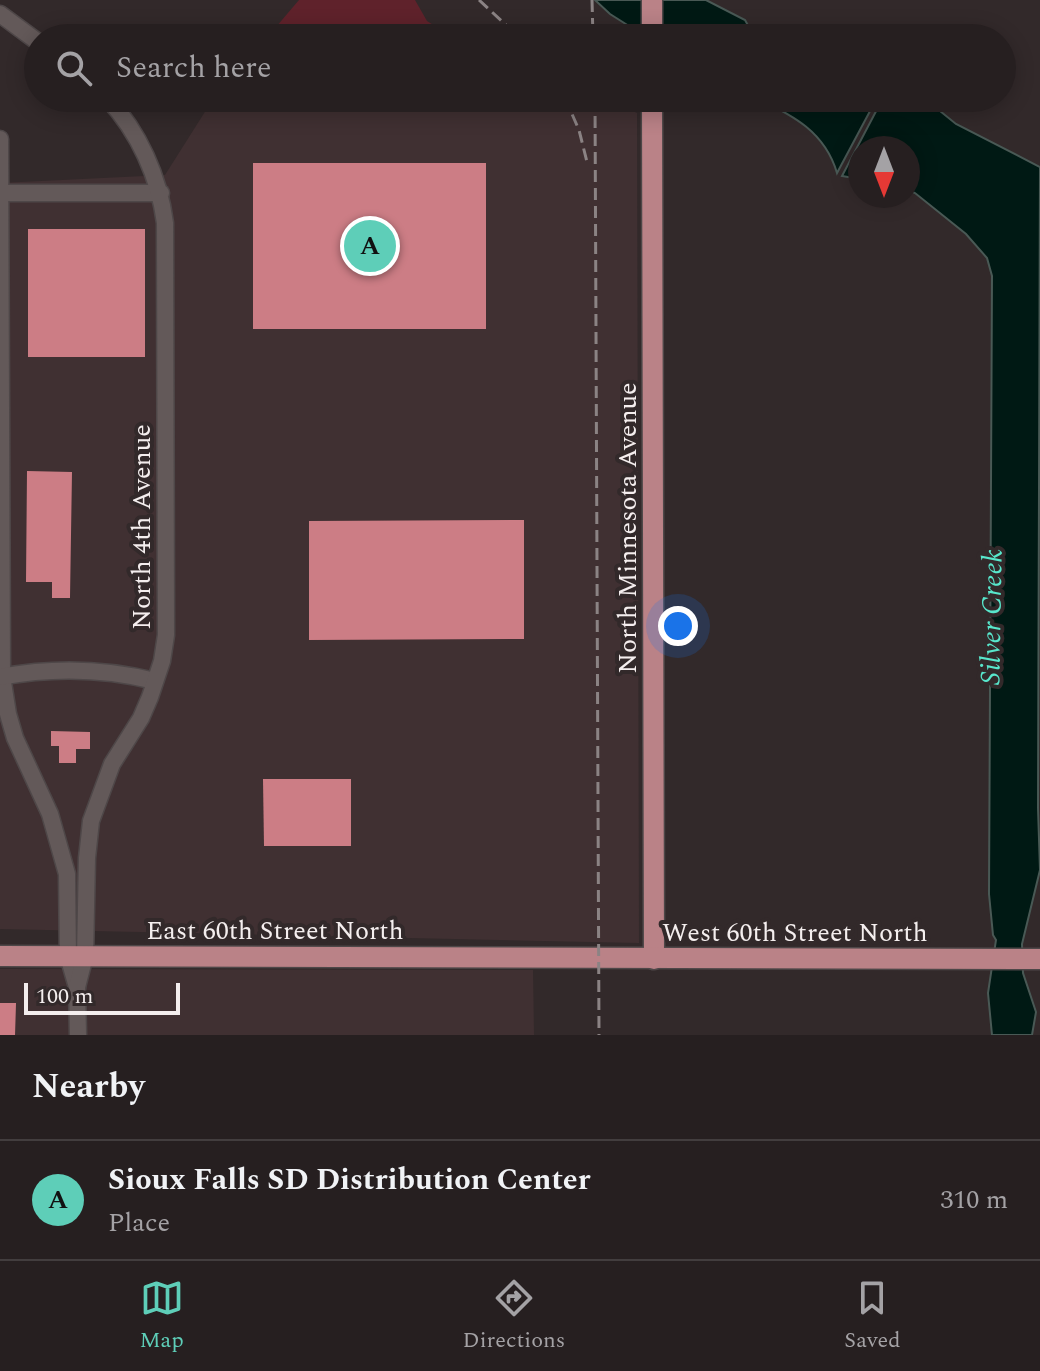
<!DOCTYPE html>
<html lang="en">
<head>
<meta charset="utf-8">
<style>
	:root { --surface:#261f20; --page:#2e2729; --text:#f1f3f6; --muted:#a4a2a5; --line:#423d3e; --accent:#5eceb8 }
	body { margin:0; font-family:Spectral,serif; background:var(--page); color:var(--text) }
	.compass { position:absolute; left:848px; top:136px; width:72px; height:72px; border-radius:50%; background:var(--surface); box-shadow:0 4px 20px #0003; rotate:180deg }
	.scale { position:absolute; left:24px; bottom:20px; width:156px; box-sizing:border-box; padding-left:8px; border:4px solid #f4eeee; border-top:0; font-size:22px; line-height:28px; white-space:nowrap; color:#f4eeee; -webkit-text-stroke:6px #32292a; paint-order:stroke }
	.you { position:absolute; left:678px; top:626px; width:28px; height:28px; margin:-20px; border:6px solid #fff; border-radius:50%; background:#1a73e8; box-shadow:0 0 0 12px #1a73e833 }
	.badge { display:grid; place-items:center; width:52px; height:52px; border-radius:50%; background:var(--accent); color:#111; font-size:26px; font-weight:700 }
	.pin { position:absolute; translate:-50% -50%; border:4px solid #fff; box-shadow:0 2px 8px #0006 }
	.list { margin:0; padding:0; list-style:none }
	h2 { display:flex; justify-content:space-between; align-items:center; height:104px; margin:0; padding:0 32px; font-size:34px }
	h2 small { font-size:26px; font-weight:400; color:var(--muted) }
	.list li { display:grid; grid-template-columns:52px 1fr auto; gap:24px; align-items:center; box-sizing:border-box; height:120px; padding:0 32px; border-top:2px solid var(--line) }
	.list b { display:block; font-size:30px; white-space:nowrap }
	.list p { margin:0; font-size:26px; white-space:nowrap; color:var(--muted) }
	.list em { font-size:26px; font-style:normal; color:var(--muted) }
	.icon { flex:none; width:44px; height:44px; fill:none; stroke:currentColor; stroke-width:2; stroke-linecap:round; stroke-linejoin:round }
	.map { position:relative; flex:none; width:1040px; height:1035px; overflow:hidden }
	.search { position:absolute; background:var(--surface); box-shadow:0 4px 20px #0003; left:24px; right:24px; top:24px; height:88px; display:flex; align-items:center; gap:20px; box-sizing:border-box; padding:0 28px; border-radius:44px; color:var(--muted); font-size:30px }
	.sheet { height:224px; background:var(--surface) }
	nav { display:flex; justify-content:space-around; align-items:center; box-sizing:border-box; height:112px; border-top:2px solid var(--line); background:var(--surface); font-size:22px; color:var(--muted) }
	nav a { display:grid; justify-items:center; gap:4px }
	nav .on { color:var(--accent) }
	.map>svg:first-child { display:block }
	.built { fill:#403032 }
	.green { fill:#5f222b }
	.water { fill:#001914; stroke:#495955; stroke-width:2 }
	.building { fill:#cc7d85 }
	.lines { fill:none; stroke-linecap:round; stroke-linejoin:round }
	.minor-casing { stroke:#4e4748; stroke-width:19 }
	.major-casing { stroke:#4e4748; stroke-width:23 }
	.minor { stroke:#635959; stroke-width:16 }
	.major { stroke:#ba8287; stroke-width:20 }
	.rail { stroke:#8b8384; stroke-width:3; stroke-dasharray:12 6; stroke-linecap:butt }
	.labels { text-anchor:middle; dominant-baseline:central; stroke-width:8; stroke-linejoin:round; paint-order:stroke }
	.street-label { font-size:26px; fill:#f4eeee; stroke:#32292a }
	.water-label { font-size:28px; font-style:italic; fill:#58e7cc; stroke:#32292a }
</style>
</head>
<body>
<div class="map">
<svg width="1040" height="1035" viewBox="0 0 1040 1035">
	<rect width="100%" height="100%" fill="#32292a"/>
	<g class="built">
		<path d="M 217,98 L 606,98 L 637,113 L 639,943 L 0,929 L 0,183 L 165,175 L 208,107 Z"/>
		<path d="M 0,969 L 533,970 L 534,1035 L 0,1035 Z"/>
	</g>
	<path class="green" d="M 299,0 L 415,0 L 427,21 L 446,33 L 444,38 L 273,38 L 276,27 Z"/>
	<g class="water">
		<path d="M 595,0 L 706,0 L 745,20 L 750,29 L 777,38 L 648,38 L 610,14 Z"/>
		<path d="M 756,98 L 877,98 L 837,173 C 825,132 793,115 756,98 Z"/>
		<path d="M 883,98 L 924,98 L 956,124 L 1040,167 L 1038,808 L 1040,870 L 1022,944 L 1023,973 L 1036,1012 L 1032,1035 L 992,1035 L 988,993 L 996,940 L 993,935 L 989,894 L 992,276 L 987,258 L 966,234 L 915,193 L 908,190 L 908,148 L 860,148 L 860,179 L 842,176 Z"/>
	</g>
	<g class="building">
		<rect x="253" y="163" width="233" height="166"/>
		<rect x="28" y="229" width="117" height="128"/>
		<path d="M 27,471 L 72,472 L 70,598 L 52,598 L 52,582 L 26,582 Z"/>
		<path d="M 524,520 L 524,639 L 309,640 L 309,521 Z"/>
		<path d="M 51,731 L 90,732 L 90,749 L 76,749 L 76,763 L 59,763 L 59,746 L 51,746 Z"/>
		<path d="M 263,779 L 351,779 L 351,846 L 264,846 Z"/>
		<path d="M 0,1003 L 16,1003 L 15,1035 L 0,1035 Z"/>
	</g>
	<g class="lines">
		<defs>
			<g id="minor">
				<path d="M 0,14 L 38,42"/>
				<path d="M 0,139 L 2,676 L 8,714 L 15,738 L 50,814 L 67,874 L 68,956 L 77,987 L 78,1035"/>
				<path d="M 0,193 L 161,193"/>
				<path d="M 0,677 C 53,667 103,668 155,681"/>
				<path d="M 77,987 L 85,956 L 87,858 L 91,821 L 112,764 L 141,718 L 150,697 L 162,661 L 166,635 L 165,223 C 159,177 139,132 107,98"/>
			</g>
			<g id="major">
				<path d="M 652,38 L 652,0"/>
				<path d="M 652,98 L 654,959"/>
				<path d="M 0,956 L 1040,959"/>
			</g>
		</defs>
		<use href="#minor" class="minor-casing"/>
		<use href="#major" class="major-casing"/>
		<use href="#minor" class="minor"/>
		<use href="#major" class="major"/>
		<g class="rail">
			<path d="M 479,0 L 520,38"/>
			<path d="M 592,0 L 593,38"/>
			<path d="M 565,98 L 579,130 L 587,162"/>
			<path d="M 595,98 L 599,1035"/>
		</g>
	</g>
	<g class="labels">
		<g class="street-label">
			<text transform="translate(142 527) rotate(-90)">North 4th Avenue</text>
			<text transform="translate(628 528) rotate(-90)">North Minnesota Avenue</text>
			<text x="275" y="931">East 60th Street North</text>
			<text x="795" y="933">West 60th Street North</text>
		</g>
		<g class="water-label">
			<text transform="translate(992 617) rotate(-89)">Silver Creek</text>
		</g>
	</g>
</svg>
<svg class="compass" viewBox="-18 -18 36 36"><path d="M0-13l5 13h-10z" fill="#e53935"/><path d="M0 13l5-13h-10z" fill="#a4a2a5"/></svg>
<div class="scale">100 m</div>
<div class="you"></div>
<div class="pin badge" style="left:370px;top:246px">A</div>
<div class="search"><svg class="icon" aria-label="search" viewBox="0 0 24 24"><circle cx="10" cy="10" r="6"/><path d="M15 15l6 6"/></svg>Search here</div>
</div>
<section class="sheet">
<h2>Nearby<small></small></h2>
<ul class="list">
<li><span class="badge">A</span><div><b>Sioux Falls SD Distribution Center</b><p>Place</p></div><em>310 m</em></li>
</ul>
</section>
<nav>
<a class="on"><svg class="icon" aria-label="map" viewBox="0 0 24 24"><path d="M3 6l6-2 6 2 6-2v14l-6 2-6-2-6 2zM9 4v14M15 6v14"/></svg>Map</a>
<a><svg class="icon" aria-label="directions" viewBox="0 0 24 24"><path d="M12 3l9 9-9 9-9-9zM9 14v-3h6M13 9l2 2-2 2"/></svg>Directions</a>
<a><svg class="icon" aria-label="saved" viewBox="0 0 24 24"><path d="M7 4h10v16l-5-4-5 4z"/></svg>Saved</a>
</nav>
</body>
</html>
